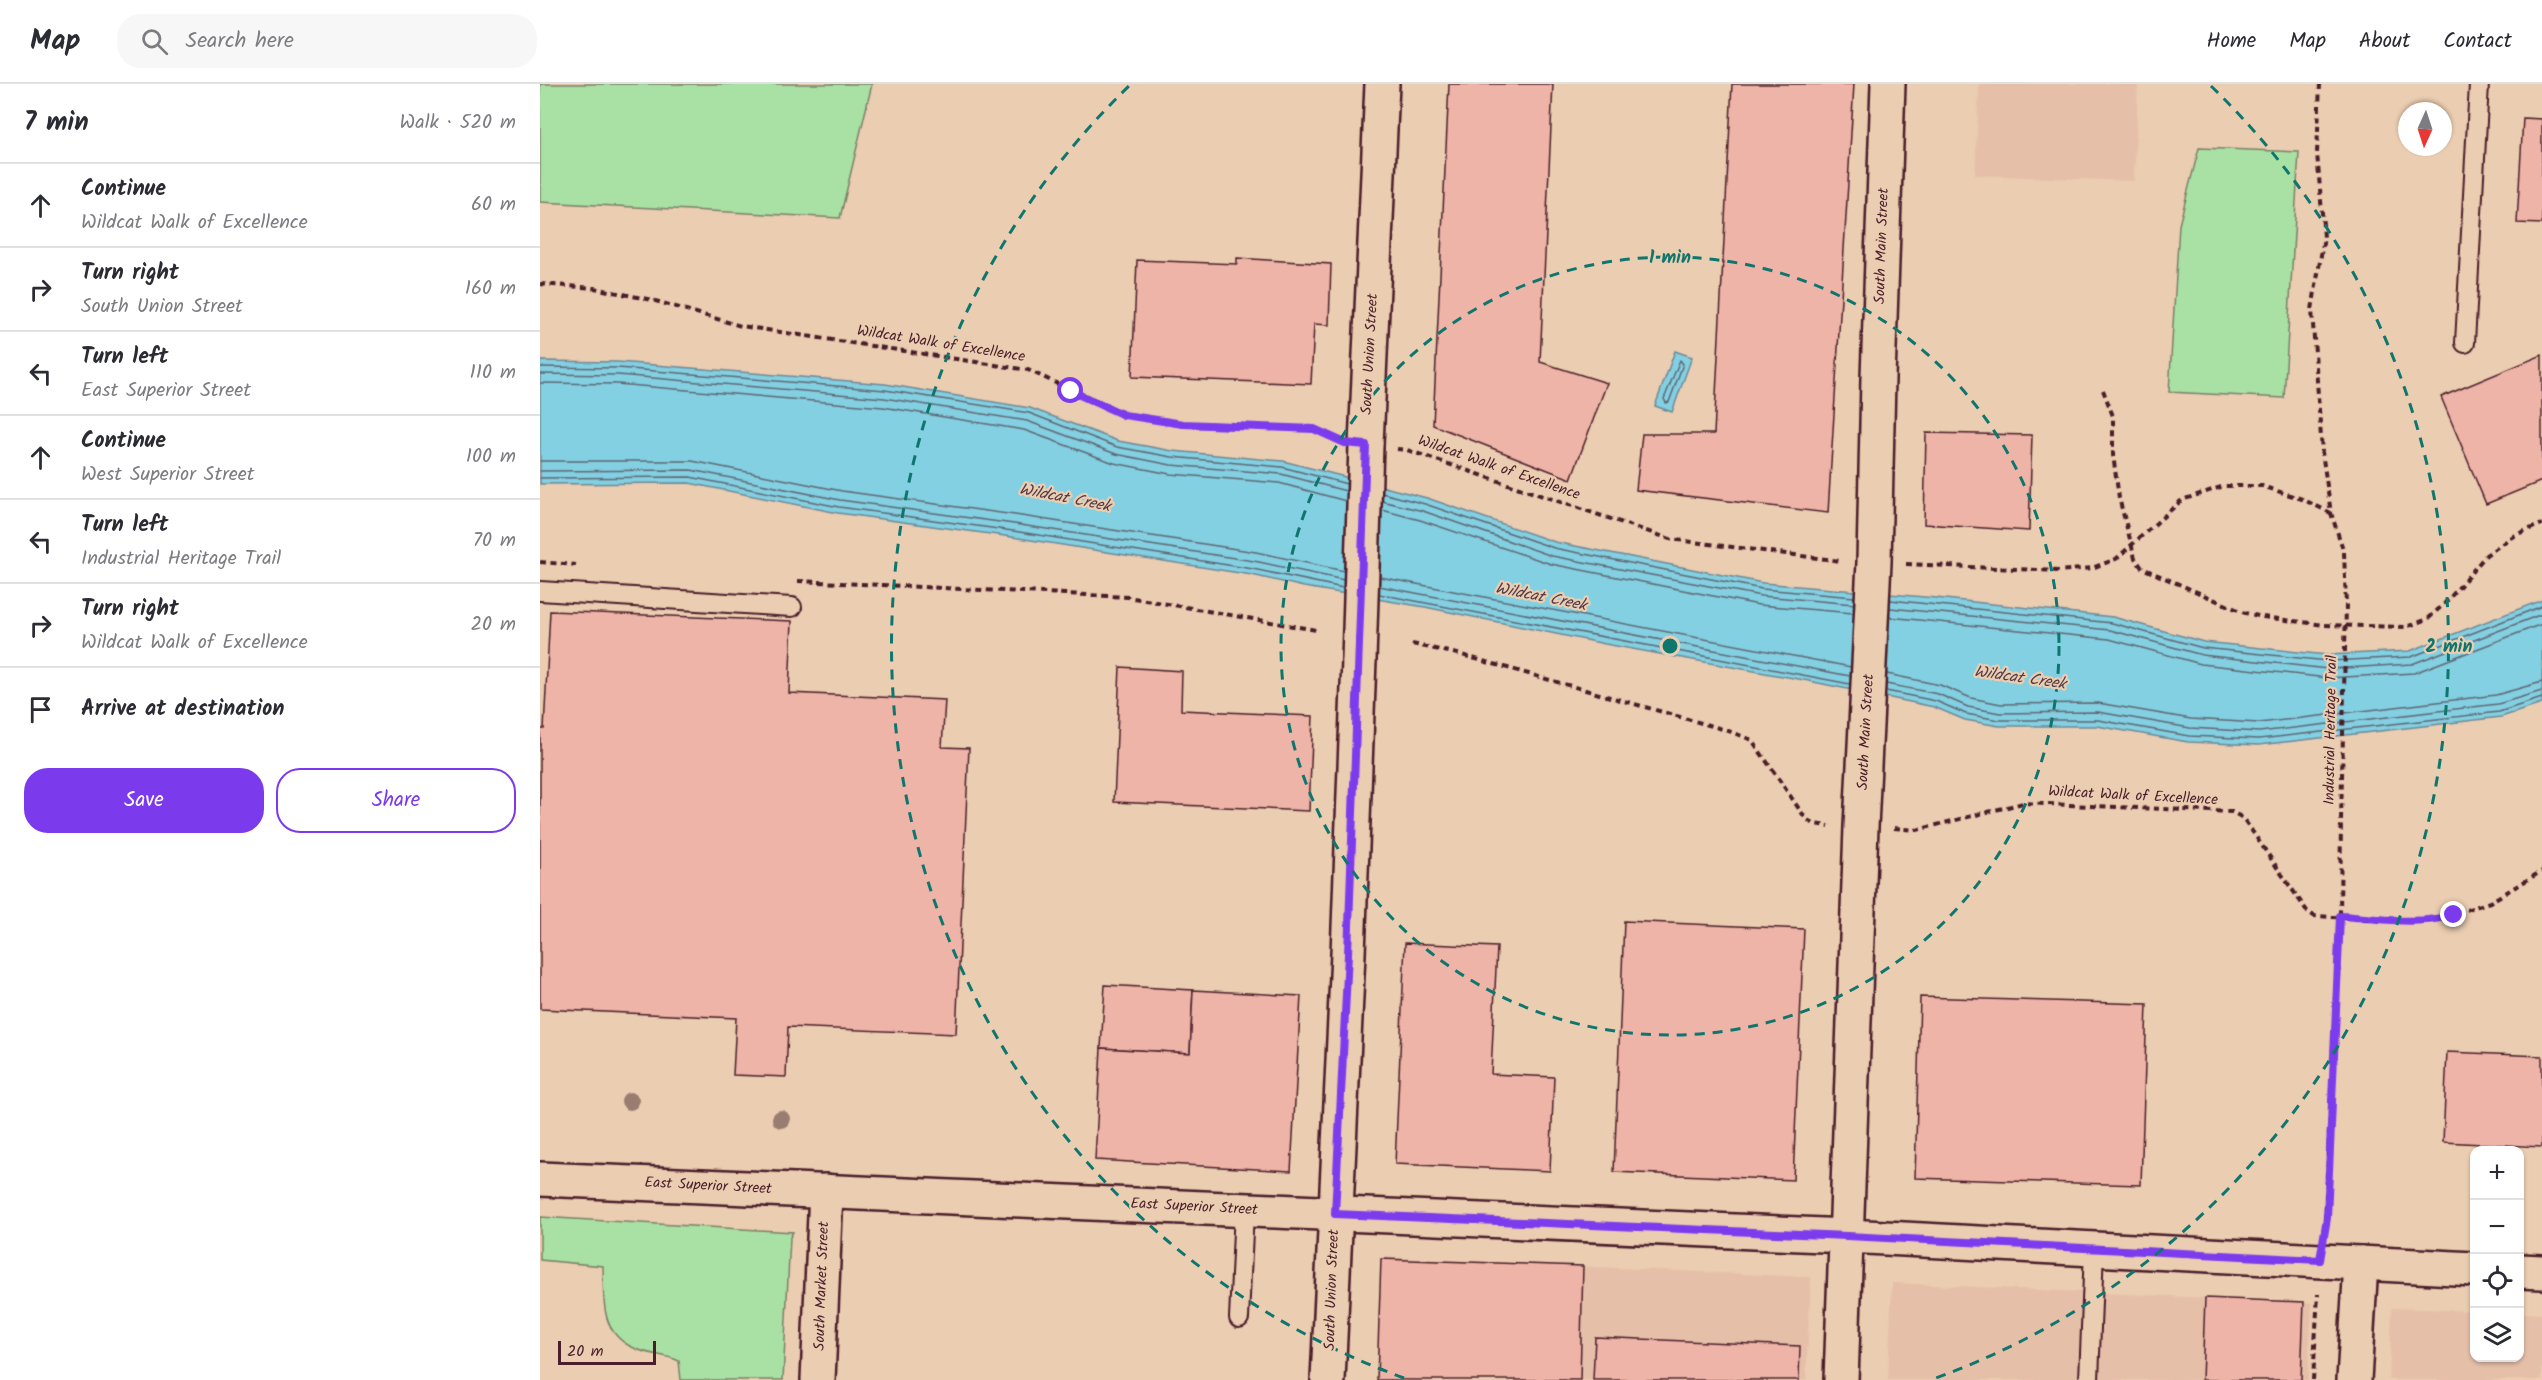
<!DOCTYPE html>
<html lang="en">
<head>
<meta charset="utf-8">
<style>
	:root { --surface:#fff; --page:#f7f7f7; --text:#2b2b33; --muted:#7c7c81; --line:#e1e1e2; --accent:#7c3aed }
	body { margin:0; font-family:Kalam,sans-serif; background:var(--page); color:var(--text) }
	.controls { position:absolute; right:18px; bottom:18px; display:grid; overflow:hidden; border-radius:12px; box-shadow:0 2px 4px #0004 }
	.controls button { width:54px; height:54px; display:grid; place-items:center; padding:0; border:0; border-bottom:2px solid var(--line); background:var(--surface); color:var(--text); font:30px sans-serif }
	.compass { position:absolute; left:1858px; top:18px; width:54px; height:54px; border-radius:50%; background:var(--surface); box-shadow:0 2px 4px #0004; rotate:183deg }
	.scale { position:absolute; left:18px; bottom:15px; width:98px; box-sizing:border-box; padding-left:6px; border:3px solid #4a1f2b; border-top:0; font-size:16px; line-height:21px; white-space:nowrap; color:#4a1f2b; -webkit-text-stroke:4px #ebcdb1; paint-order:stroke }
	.stop { position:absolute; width:18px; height:18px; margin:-14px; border:4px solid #7c3aed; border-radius:50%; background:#fff }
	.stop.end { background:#7c3aed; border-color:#fff; box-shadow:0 2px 6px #0008 }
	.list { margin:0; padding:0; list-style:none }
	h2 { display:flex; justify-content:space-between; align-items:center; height:78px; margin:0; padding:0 24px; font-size:26px }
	h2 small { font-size:20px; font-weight:400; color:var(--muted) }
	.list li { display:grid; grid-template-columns:39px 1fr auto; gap:18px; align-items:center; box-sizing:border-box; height:84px; padding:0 24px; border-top:2px solid var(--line) }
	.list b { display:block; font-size:22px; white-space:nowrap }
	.list p { margin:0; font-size:20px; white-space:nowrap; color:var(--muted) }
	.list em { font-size:20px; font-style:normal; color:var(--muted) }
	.actions { display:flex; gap:12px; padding:18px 24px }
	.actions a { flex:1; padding:14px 0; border:2px solid var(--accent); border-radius:24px; text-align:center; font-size:21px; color:var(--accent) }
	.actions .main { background:var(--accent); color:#fff }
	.icon { flex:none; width:33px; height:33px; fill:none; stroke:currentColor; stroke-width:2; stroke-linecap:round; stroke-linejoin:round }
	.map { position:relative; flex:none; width:2002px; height:1296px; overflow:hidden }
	header { display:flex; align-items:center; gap:36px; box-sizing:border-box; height:84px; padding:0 30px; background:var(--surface); border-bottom:2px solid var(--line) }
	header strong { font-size:28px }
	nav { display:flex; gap:33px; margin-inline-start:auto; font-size:21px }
	.search { width:420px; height:54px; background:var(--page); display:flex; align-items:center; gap:15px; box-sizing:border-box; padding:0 21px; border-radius:24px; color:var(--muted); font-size:22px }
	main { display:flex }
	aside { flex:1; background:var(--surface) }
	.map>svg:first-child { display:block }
	.built { fill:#e6bfa9 }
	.green { fill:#a9e0a4; stroke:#7a8068; stroke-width:1.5 }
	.water { fill:#82d0e1; stroke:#6c8998; stroke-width:1.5 }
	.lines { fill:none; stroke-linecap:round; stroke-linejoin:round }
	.shore { stroke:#606674; stroke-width:1.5 }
	.building { fill:#edb4a7; stroke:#4a1f2b; stroke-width:1.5 }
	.service-casing { stroke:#4a1f2b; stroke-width:22 }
	.minor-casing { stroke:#4a1f2b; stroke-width:38 }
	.tertiary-casing { stroke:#4a1f2b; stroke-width:38 }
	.path { stroke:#4a1f2b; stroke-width:4; stroke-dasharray:6 4.5; stroke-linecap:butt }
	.service { stroke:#ebcdb1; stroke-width:18 }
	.minor { stroke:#ebcdb1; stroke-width:33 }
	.tertiary { stroke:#ebcdb1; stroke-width:33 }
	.tertiary-bridge-casing { stroke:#4a1f2b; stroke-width:38; stroke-linecap:butt }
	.path-bridge { stroke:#4a1f2b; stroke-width:4; stroke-dasharray:6 4.5; stroke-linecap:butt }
	.tertiary-bridge { stroke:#ebcdb1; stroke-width:33 }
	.tree { fill:#9a7d71 }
	.route { stroke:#7c3aed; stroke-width:8 }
	.ring { fill:none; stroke:#0f766e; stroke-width:3; stroke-dasharray:10 8 }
	.labels { text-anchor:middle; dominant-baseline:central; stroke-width:4.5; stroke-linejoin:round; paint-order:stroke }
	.street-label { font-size:15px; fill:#4a1f2b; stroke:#ebcdb1 }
	.water-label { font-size:16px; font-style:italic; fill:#523a46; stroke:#ebcdb1 }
	.centre { fill:#0f766e; stroke:#ebcdb1; stroke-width:3 }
	.ring-label { font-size:18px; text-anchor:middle; font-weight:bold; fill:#0f766e; stroke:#ebcdb1; stroke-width:4.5; stroke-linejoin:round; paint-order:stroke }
</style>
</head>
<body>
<header>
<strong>Map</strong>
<div class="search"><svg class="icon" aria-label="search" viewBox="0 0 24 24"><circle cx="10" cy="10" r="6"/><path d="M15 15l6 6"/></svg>Search here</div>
<nav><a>Home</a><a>Map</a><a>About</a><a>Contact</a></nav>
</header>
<main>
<aside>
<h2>7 min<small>Walk · 520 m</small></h2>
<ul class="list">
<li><svg class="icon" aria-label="ahead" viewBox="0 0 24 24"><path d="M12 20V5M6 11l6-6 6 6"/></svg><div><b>Continue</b><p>Wildcat Walk of Excellence</p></div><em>60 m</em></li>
<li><svg class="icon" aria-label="right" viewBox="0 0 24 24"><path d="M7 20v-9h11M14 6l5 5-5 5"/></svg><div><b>Turn right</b><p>South Union Street</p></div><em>160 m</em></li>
<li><svg class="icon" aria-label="left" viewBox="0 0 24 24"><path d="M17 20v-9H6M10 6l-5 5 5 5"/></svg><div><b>Turn left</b><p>East Superior Street</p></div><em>110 m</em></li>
<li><svg class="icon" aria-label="ahead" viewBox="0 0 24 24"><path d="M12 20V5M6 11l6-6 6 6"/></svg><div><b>Continue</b><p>West Superior Street</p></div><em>100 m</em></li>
<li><svg class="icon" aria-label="left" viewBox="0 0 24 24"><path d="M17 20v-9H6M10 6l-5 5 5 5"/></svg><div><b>Turn left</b><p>Industrial Heritage Trail</p></div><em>70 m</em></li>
<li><svg class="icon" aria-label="right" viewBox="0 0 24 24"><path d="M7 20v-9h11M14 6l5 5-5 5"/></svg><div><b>Turn right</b><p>Wildcat Walk of Excellence</p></div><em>20 m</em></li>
<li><svg class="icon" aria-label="arrive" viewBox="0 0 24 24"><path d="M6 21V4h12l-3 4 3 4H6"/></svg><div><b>Arrive at destination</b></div></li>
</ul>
<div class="actions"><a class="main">Save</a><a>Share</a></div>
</aside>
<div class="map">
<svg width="2002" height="1296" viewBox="0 0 2002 1296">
	<rect width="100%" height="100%" fill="#ebcdb1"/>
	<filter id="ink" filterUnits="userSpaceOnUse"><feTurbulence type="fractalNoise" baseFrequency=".0167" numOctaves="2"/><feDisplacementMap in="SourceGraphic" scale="12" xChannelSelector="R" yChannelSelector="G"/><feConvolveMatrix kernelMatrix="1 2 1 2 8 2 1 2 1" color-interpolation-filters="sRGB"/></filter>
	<g filter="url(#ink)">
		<g class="built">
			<path d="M 1439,0 L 1598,0 L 1594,97 L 1435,91 Z"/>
			<path d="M 842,1173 L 1271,1193 L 1266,1296 L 837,1296 Z"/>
			<path d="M 1352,1199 L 1772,1219 L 1768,1296 L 1348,1296 Z"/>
			<path d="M 1852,1224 L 1934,1227 L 1934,1274 L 1980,1274 L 1980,1229 L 2002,1230 L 2002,1296 L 1849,1296 Z"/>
		</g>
		<g class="green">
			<path d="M 0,0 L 332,0 L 300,134 L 0,118 Z"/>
			<path d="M 1659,64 L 1759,68 L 1744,314 L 1629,308 L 1639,141 Z"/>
			<path d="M 0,1133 L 253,1148 L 250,1153 L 243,1296 L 141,1296 L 139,1277 C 125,1270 108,1271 94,1264 C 59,1249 64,1214 63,1182 L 0,1176 Z"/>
		</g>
		<g class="water">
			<path d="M 1135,267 L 1152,273 L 1132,328 L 1115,322 Z"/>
			<path d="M 0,277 L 78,278 L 345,300 L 490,324 L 578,357 L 633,367 L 743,377 L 887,414 L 1015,458 L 1223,499 L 1396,514 L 1573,533 L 1664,558 L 1787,571 L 1870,567 L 2002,516 L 2002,620 L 1961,633 L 1719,661 L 1648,658 L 1557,642 L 1459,642 L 1425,636 L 1394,623 L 1264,596 L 1065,560 L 885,523 L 764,503 L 712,491 L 472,453 L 298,429 L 149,399 L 0,400 Z"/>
		</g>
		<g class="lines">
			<g class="shore">
				<path d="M 1140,276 L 1143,280 L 1129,318 L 1126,319 L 1124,315 Z"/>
				<path d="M 0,283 L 78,284 L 345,306 L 489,329 L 577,363 L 632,373 L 742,383 L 807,400"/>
				<path d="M 0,290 L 78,291 L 344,314 L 487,337 L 576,370 L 631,381 L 741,390 L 806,407"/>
				<path d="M 0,299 L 77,300 L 343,323 L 484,346 L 574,379 L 630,390 L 739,399 L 806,417"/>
				<path d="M 0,377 L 152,377 L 302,407 L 475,431 L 716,468 L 804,487"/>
				<path d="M 0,387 L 151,386 L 300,416 L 474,440 L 714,477 L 804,496"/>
				<path d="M 0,394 L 150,393 L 299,423 L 473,447 L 713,485 L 803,504"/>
				<path d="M 842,409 L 885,420 L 1014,464 L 1222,505 L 1314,513"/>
				<path d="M 842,417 L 883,427 L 1012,472 L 1221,512 L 1314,520"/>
				<path d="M 842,426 L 880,436 L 1011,480 L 1219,521 L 1313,529"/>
				<path d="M 840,493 L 1311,583"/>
				<path d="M 839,502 L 1310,592"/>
				<path d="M 839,510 L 1310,600"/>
				<path d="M 1350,516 L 1572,539 L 1663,564 L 1788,577 L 1871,573 L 2002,522"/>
				<path d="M 1350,524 L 1570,546 L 1662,571 L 1788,585 L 1872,580 L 2002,530"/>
				<path d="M 1349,533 L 1569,555 L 1661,580 L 1788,594 L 1874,589 L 2002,540"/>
				<path d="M 1347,590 L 1400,601 L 1431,614 L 1461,620 L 1558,619 L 1651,635 L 1719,639 L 1956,611 L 2002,598"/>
				<path d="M 1346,600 L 1398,610 L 1428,623 L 1460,629 L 1558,628 L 1650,644 L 1719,648 L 1958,620 L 2002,607"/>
				<path d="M 1346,607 L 1396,617 L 1426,630 L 1459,636 L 1558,636 L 1649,652 L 1719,655 L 1959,628 L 2002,614"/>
			</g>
		</g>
		<g class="building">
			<path d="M 909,0 L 1013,0 L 1000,278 L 1067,299 L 1031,395 L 893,341 Z"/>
			<path d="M 1192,0 L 1314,0 L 1288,429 L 1096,406 L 1102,350 L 1174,350 Z"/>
			<path d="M 1983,34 L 2002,35 L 2002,140 L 1977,139 Z"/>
			<path d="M 697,174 L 791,180 L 789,241 L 774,240 L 771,300 L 592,293 L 597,176 L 697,180 Z"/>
			<path d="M 2002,271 L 2002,397 L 1946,420 L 1901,313 Z"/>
			<path d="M 1386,349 L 1492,351 L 1489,447 L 1384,440 Z"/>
			<path d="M 10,527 L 252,537 L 249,609 L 405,616 L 402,663 L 429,664 L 416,950 L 248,943 L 246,993 L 193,991 L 196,934 L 0,925 L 0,645 L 4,645 Z"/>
			<path d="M 580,583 L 642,587 L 641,626 L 773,632 L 769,727 L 574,718 Z"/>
			<path d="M 1084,837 L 1264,845 L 1253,1096 L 1074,1088 Z"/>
			<path d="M 865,859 L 957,863 L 951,990 L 1014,993 L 1010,1087 L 855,1080 Z"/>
			<path d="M 565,901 L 653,906 L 650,969 L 561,964 Z"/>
			<path d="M 653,906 L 761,912 L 751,1087 L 555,1076 L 561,964 L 650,969 Z"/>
			<path d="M 1380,913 L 1607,920 L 1601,1101 L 1375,1094 Z"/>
			<path d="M 1907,968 L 2002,972 L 2002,1063 L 1903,1058 Z"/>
			<path d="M 841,1175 L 1043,1182 L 1040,1296 L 837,1296 Z"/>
			<path d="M 1665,1214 L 1764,1218 L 1761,1296 L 1662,1296 Z"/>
			<path d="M 1055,1253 L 1260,1262 L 1259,1296 L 1053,1296 Z"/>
		</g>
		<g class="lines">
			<defs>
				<g id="service">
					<path d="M 1925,259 L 1939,0"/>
					<path d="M 0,507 L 252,523"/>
					<path d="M 699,1234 L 704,1126"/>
					<path d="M 1549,1296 L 1554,1165"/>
				</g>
				<g id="minor">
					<path d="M 1307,1152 L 1934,1185"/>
					<path d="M 1980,1187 L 2002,1188"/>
					<path d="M 278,1296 L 286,1107"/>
					<path d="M 1301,1296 L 1321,743 L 1334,478 L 1338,294 L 1348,0"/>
					<path d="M 1814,1296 L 1821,1179"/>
				</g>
				<g id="tertiary">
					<path d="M 826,361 L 842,0"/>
					<path d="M 0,1095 L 1307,1152"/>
					<path d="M 788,1296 L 808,870 L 819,576"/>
				</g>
			</defs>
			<use href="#service" class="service-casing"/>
			<use href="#minor" class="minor-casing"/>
			<use href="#tertiary" class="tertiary-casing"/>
			<g class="path">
				<path d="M 1780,0 L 1777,69 L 1784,153 L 1772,226 L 1782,368 L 1791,429 L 1804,468 L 1806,521"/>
				<path d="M 0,200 L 54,204 L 112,216 L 201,242 L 488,286 L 584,331 L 643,340 L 774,345 L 794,354"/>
				<path d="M 1563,306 L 1573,332 L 1573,371 L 1579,414 L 1595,474 L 1602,484 L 1705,529 L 1723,533 L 1785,541 L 1866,543 L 1888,535 L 1908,516 L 1946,471 L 1975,451 L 2002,440"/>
				<path d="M 857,365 L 867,366 L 1130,455 L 1301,477"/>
				<path d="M 0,478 L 36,481"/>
				<path d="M 1366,480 L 1519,487 L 1552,484 L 1576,475 L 1642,416 L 1684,402 L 1722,402 L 1762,415 L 1791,429"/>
				<path d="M 258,497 L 588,513 L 776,546"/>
				<path d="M 872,560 L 922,571 L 1186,646 L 1212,656 L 1266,735 L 1274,740 L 1289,742"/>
				<path d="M 1354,744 L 1377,746 L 1483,719 L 1692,728 L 1703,734 L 1767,827 L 1774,832 L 1875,837 L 1896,836 L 1950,818 L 2002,787"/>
				<path d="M 1785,1146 L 1800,832 L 1801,736"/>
				<path d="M 1773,1296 L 1778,1210"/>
			</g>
			<use href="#service" class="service"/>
			<use href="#minor" class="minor"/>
			<use href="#tertiary" class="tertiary"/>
			<defs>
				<path id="tertiary-bridge" d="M 819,576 L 826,361"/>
			</defs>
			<use href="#tertiary-bridge" class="tertiary-bridge-casing"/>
			<path class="path-bridge" d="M 1801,736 L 1806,521"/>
			<use href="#tertiary-bridge" class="tertiary-bridge"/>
		</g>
		<g class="tree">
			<circle cx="90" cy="1017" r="9"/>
			<circle cx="241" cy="1035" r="9"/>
		</g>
	</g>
	<g class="lines" filter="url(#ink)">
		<path class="route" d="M 531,307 L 584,331 L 643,340 L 774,345 L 805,359 L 826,361 L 808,870 L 795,1130 L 1307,1152 L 1780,1176 L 1787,1134 L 1800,832 C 1838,834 1877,842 1914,831"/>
	</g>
	<g class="ring">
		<circle cx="1130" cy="562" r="389"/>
		<path d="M864 1294A779 779 0 0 1 589 2M1671 2A779 779 0 0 1 1396 1294"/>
	</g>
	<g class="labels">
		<g class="street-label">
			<text transform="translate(1342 162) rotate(-88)">South Main Street</text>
			<text transform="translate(401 260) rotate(9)">Wildcat Walk of Excellence</text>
			<text transform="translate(830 270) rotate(-87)">South Union Street</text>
			<text transform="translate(959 384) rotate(19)">Wildcat Walk of Excellence</text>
			<text transform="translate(1791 646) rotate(-89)">Industrial Heritage Trail</text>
			<text transform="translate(1326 648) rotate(-87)">South Main Street</text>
			<text transform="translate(1593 712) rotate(3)">Wildcat Walk of Excellence</text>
			<text transform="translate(168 1102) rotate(3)">East Superior Street</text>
			<text transform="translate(654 1123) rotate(3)">East Superior Street</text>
			<text transform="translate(282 1202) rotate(-88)">South Market Street</text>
			<text transform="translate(792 1206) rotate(-88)">South Union Street</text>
		</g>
		<g class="water-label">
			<text transform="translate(525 414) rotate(11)">Wildcat Creek</text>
			<text transform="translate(1001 513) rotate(11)">Wildcat Creek</text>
			<text transform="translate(1480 594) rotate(8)">Wildcat Creek</text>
		</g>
	</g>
	<circle cx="1130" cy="562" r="9" class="centre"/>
	<g class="ring-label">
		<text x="1130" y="179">1 min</text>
		<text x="1909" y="568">2 min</text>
	</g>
</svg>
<div class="controls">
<button>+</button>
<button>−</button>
<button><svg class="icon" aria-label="locate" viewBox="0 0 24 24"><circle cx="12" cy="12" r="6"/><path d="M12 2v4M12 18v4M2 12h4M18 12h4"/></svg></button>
<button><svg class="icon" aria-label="layers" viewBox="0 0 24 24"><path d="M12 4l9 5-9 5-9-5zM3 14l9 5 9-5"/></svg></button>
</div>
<svg class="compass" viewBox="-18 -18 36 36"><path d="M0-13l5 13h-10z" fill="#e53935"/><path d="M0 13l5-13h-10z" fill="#7c7c81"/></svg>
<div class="scale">20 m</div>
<div class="stop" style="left:531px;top:307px"></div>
<div class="stop end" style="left:1914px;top:831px"></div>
</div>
</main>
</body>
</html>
